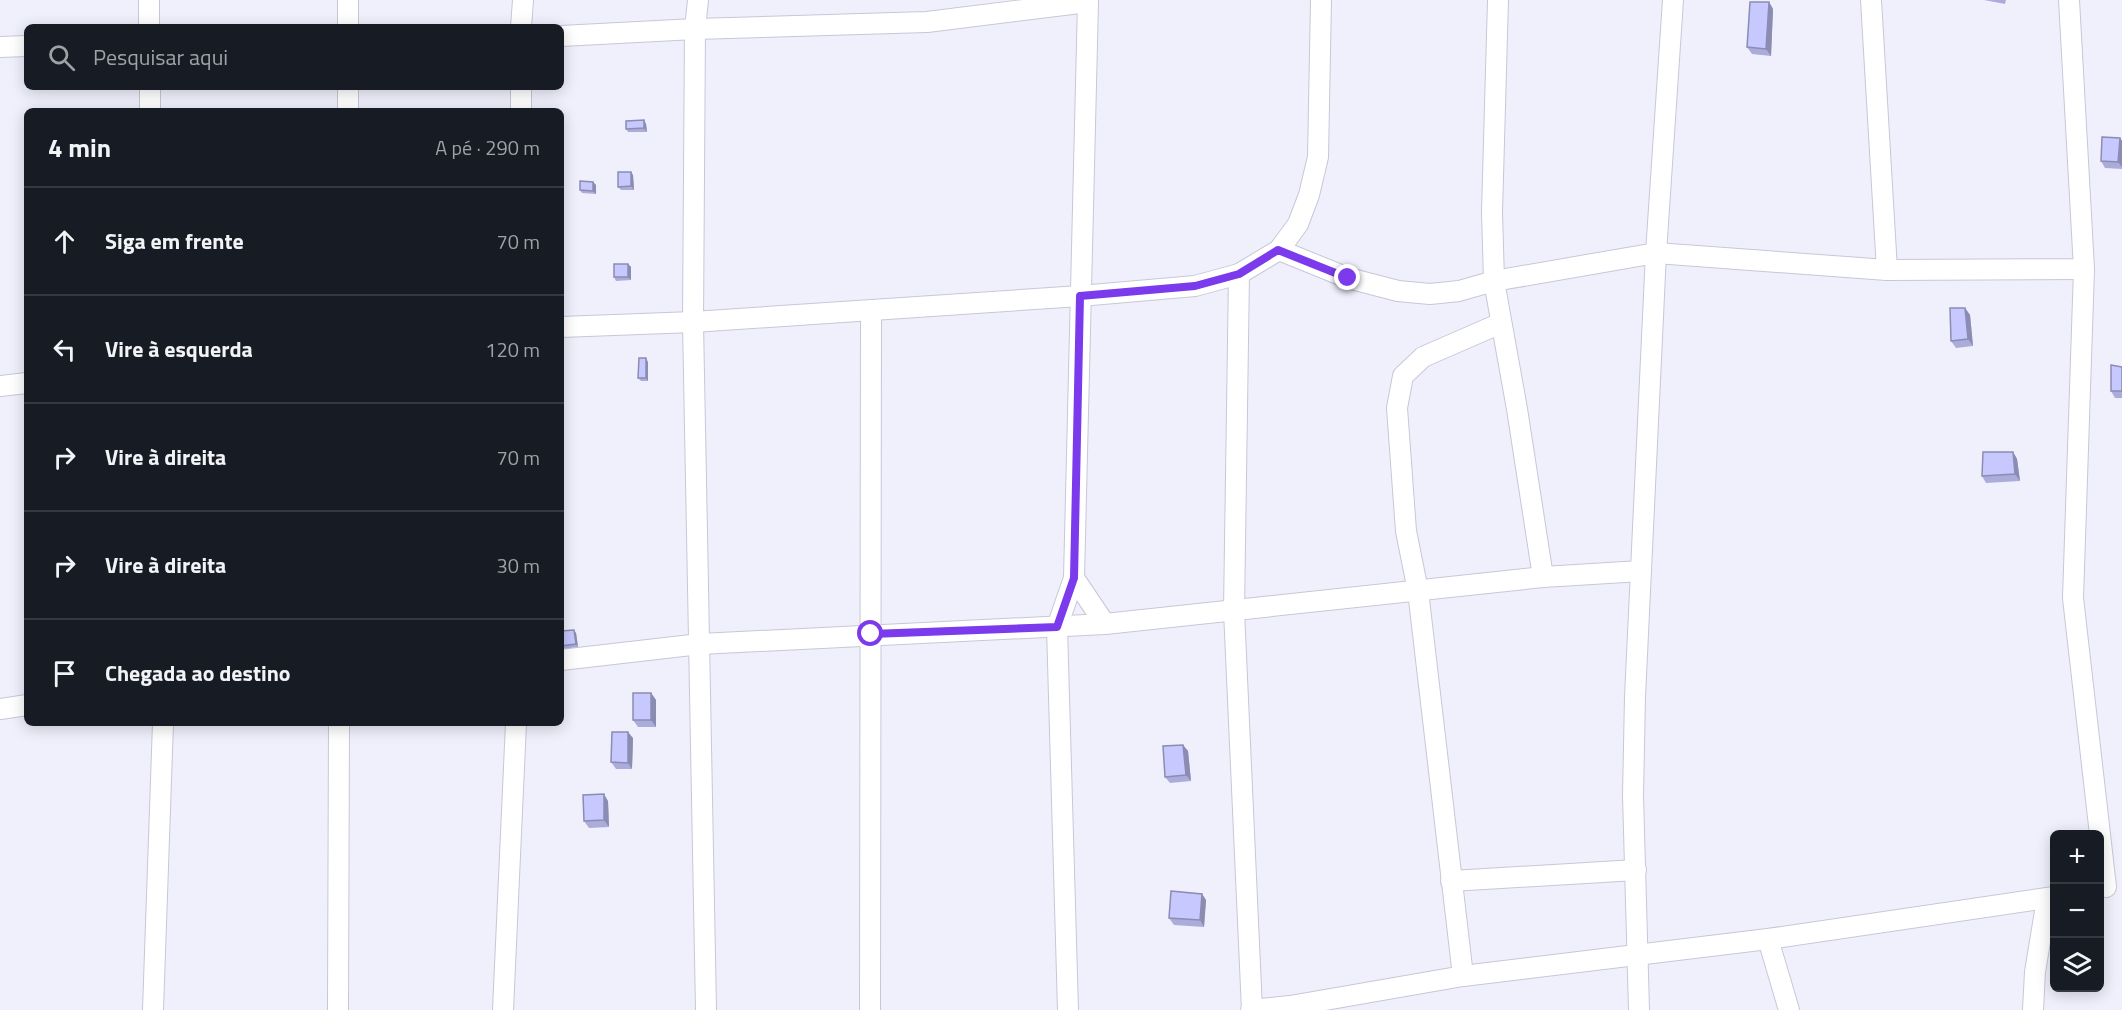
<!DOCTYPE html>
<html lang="pt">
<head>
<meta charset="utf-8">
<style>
	:root { --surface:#171b24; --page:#242831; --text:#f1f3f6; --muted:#9ea1a6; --line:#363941 }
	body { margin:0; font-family:"Titillium Web",sans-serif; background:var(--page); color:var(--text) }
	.controls { position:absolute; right:18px; bottom:18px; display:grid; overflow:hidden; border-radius:9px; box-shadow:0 3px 15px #0003 }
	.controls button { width:54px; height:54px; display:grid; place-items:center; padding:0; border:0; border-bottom:2px solid var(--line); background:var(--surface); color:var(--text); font:30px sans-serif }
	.stop { position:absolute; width:18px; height:18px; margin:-14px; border:4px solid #7c3aed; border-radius:50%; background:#fff }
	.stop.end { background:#7c3aed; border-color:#fff; box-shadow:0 2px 6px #0008 }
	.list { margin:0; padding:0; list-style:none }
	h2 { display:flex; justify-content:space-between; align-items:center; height:78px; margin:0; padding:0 24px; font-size:26px }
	h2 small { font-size:20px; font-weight:400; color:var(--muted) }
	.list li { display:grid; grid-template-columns:39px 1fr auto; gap:18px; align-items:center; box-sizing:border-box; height:108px; padding:0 24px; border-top:2px solid var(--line) }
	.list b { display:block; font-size:22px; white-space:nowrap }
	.list em { font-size:20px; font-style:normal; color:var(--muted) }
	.icon { flex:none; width:33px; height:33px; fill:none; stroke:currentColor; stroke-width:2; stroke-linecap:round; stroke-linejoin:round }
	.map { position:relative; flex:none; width:2122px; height:1010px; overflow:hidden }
	.search { position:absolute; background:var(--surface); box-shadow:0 3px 15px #0003; left:24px; top:24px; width:540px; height:66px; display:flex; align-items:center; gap:15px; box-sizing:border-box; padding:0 21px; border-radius:9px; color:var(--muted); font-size:22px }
	.panel { position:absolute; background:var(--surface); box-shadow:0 3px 15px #0003; left:24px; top:108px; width:540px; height:618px; border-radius:9px }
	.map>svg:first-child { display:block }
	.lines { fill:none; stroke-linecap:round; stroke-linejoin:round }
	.minor-casing { stroke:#c7c7d6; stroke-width:22 }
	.minor { stroke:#fff; stroke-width:20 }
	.wall { fill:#abacda }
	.shaded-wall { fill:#8b8cb2 }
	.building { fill:#c7c8fe; stroke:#8b8cb2; stroke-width:1.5 }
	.route { stroke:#7c3aed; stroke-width:8 }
</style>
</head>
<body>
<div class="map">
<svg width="2122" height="1010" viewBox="0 0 2122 1010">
	<rect width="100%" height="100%" fill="#f0f0fd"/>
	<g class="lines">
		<defs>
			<g id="minor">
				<path d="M 149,0 L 149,27"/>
				<path d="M 348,0 L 348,27"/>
				<path d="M 1498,0 L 1492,212 L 1494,281 L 1517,409 L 1543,577"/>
				<path d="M 1871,0 L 1887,270"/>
				<path d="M 521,27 L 523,0"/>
				<path d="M 561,36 L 695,29 L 698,0"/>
				<path d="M 0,47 L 27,46"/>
				<path d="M 150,87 L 150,111"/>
				<path d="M 521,87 L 521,111"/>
				<path d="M 348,111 L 348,87"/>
				<path d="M 1279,250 L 1348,278 L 1398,291 L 1430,294 L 1459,291 L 1494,281 L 1656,253 L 1887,270 L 2084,269 L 2069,0"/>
				<path d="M 2084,269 L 2073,598 L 2106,887"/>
				<path d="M 1239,274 L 1234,611 L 1252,1010"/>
				<path d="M 561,327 L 693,322 L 1080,296 L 1195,286 L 1239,274 L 1279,250 L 1298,224 L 1309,195 L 1318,157 L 1321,0"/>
				<path d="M 0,386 L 27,383"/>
				<path d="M 1074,578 L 1105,624"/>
				<path d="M 561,660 L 700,644 L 1105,624 L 1543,577 L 1641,571"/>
				<path d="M 0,709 L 27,705"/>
				<path d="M 1451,881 L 1636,870"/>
				<path d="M 1768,939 L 1789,1010"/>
				<path d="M 1463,976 L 1418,591 L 1406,531 L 1397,408 L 1403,376 L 1423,357 L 1501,323"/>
				<path d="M 153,1010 L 163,723"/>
				<path d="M 338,1010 L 339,723"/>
				<path d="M 503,1010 L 516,723"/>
				<path d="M 706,1010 L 693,322 L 695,29 L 927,22 L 1088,2 L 1074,578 L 1057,627 L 1068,1010"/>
				<path d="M 870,1010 L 871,311"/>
				<path d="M 1251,1010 L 1290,1006 L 1463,976 L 1768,939 L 2054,897"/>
				<path d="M 1639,1010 L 1633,795 L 1635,697 L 1656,253 L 1673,0"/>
				<path d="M 2033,1010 L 2035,972 L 2047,899"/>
			</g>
		</defs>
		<use href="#minor" class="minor-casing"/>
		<use href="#minor" class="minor"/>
	</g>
	<g class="wall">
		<path d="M 1984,0 L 2006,0 L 2005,4 Z"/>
		<path d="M 1769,2 L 1773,9 L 1771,56 L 1752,54 L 1747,47 Z"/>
		<path d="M 644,120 L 646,124 L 647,132 L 628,132 L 626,129 Z"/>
		<path d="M 2120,138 L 2122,141 L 2122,169 L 2105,168 L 2101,161 Z"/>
		<path d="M 631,172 L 633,175 L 634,190 L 621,190 L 618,187 Z"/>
		<path d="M 593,182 L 596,185 L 596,194 L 582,193 L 580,190 Z"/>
		<path d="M 628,264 L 631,267 L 631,280 L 616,281 L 614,277 Z"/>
		<path d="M 1965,308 L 1970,315 L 1973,346 L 1956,348 L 1951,341 Z"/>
		<path d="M 648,362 L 648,381 L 641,381 L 638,378 Z"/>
		<path d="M 2122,367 L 2122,398 L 2115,398 L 2111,391 Z"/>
		<path d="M 2013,452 L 2017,459 L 2020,481 L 1986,483 L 1982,476 Z"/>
		<path d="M 561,631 L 576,633 L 578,647 L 561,649 Z"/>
		<path d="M 651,693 L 656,700 L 656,727 L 638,727 L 633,720 Z"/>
		<path d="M 633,738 L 632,769 L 616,769 L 611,762 Z"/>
		<path d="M 1183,745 L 1188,751 L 1191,781 L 1170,783 L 1165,777 Z"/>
		<path d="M 608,801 L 609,827 L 589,828 L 584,821 Z"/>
		<path d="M 1202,894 L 1206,900 L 1204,927 L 1174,925 L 1169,918 Z"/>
	</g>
	<g class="shaded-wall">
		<path d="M 1769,2 L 1773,9 L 1771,56 L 1766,49 Z"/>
		<path d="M 644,120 L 646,124 L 647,132 L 644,128 Z"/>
		<path d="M 2120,138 L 2122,141 L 2122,167 L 2118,162 Z"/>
		<path d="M 631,172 L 633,175 L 634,190 L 631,186 Z"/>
		<path d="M 593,182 L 596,185 L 596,194 L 593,191 Z"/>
		<path d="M 561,259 L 562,261 L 562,276 L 561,274 Z"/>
		<path d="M 628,264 L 631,267 L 631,280 L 628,277 Z"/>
		<path d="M 1965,308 L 1970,315 L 1973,346 L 1968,339 Z"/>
		<path d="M 646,358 L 648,362 L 648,381 L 646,378 Z"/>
		<path d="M 2013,452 L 2017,459 L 2020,481 L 2015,474 Z"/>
		<path d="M 574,630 L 576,633 L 578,647 L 576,644 Z"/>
		<path d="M 651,693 L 656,700 L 656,727 L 651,720 Z"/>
		<path d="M 628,732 L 633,738 L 632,769 L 628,763 Z"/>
		<path d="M 1183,745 L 1188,751 L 1191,781 L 1186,775 Z"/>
		<path d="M 604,794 L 608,801 L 609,827 L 604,820 Z"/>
		<path d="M 1202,894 L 1206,900 L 1204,927 L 1200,920 Z"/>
	</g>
	<g class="building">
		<path d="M 1750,2 L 1769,2 L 1766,49 L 1747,47 Z"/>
		<path d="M 644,120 L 644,128 L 626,129 L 626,121 Z"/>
		<path d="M 2102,137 L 2120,138 L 2118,162 L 2101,161 Z"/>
		<path d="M 618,172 L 631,172 L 631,186 L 618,187 Z"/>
		<path d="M 580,181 L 593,182 L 593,191 L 580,190 Z"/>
		<rect x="614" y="264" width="14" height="13"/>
		<path d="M 1950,308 L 1965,308 L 1968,339 L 1951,341 Z"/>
		<path d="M 639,358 L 646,358 L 646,378 L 638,378 Z"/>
		<path d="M 2111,365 L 2122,367 L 2122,391 L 2111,391 Z"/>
		<path d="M 1983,452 L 2013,452 L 2015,474 L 1982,476 Z"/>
		<path d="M 574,630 L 576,644 L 561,646 L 561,631 Z"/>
		<rect x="633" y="693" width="18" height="27"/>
		<path d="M 612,732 L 628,732 L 628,763 L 611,762 Z"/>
		<path d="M 1183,745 L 1186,775 L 1165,777 L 1163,746 Z"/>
		<path d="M 604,794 L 604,820 L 584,821 L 583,795 Z"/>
		<path d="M 1171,891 L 1202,894 L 1200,920 L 1169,918 Z"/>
	</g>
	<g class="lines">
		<path class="route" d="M 871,634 L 1057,627 L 1074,578 L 1080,296 L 1195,286 L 1239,274 L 1278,250 L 1348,278"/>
	</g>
</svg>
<div class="controls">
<button>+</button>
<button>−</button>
<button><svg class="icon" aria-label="layers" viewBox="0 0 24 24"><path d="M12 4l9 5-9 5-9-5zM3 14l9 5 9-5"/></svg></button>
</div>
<div class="stop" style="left:871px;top:634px"></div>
<div class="stop end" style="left:1348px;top:278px"></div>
<div class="search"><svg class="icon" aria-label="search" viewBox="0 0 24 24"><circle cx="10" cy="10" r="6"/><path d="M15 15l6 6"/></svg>Pesquisar aqui</div>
<section class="panel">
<h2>4 min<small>A pé · 290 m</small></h2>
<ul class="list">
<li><svg class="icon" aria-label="ahead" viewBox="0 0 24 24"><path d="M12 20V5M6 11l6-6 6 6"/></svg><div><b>Siga em frente</b></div><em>70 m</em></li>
<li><svg class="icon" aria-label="left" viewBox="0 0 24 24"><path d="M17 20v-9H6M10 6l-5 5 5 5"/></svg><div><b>Vire à esquerda</b></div><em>120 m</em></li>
<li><svg class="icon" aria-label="right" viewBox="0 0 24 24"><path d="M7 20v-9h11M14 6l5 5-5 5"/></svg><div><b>Vire à direita</b></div><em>70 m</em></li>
<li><svg class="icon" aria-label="right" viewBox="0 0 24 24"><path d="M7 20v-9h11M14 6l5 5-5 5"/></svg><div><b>Vire à direita</b></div><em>30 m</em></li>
<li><svg class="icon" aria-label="arrive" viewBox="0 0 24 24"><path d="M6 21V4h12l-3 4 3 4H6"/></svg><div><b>Chegada ao destino</b></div></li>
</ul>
</section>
</div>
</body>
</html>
